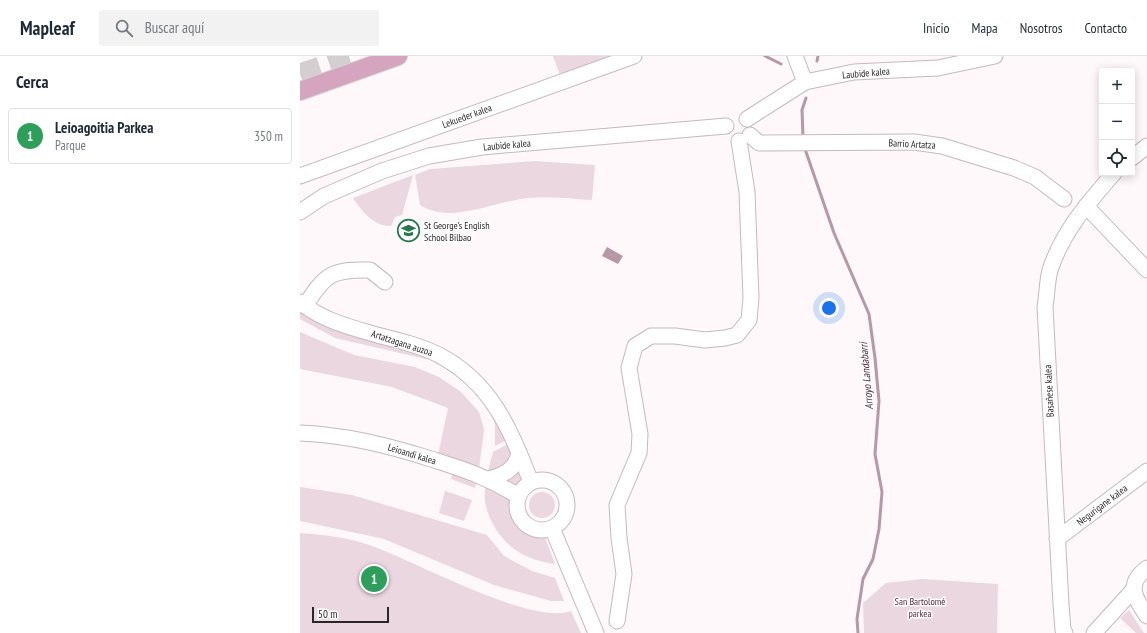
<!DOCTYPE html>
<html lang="es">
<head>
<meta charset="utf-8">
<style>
	:root { --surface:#fff; --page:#f2f2f3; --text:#1f2937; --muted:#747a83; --line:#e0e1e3; --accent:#24784b }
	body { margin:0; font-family:"PT Sans Narrow",sans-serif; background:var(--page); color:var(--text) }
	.controls { position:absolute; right:12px; top:12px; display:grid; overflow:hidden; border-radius:4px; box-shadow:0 2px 10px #0003 }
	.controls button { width:36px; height:36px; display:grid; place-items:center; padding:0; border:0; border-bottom:1px solid var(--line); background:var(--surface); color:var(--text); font:20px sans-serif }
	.scale { position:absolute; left:12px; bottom:10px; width:77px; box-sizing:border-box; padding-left:4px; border:2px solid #2c2629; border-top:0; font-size:11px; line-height:14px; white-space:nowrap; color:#2c2629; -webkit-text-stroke:3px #fff; paint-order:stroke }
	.you { position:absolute; left:529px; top:252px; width:14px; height:14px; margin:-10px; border:3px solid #fff; border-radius:50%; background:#1a73e8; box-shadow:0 0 0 6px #1a73e833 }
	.badge { display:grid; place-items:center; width:26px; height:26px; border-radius:50%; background:var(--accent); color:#fff; font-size:13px; font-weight:700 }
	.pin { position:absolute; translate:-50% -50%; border:2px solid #fff; box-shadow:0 1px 4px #0006 }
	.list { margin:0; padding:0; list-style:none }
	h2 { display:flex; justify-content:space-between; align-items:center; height:52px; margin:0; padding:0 16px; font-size:17px }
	h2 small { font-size:13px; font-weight:400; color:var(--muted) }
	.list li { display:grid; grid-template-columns:26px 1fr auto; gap:12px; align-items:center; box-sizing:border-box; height:56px; margin:0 8px 8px; padding:0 8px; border:1px solid var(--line); border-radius:4px }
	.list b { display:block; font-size:15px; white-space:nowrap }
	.list p { margin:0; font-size:13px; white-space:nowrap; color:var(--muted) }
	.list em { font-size:13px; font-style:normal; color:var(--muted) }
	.icon { flex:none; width:22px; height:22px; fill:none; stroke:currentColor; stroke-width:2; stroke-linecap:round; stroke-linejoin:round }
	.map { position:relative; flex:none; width:847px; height:577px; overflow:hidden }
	header { display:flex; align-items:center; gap:24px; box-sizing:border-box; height:56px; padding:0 20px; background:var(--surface); border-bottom:1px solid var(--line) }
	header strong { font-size:19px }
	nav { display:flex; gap:22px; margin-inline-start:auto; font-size:14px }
	.search { width:280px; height:36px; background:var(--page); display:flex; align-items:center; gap:10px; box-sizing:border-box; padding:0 14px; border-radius:4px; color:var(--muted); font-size:15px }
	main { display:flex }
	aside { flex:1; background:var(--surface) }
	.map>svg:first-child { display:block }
	.green { fill:#ebd7e0 }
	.water { fill:#b698a6 }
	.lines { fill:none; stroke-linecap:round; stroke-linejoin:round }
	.stream { stroke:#b698a6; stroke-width:3 }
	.highway-tunnel { stroke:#d4ced0; stroke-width:21; stroke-dasharray:21 10; stroke-linecap:butt }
	.minor-casing { stroke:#c7b8bf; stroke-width:17 }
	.major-casing { stroke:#d5d4d4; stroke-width:20 }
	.minor { stroke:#fff; stroke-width:15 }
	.major { stroke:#d5a4be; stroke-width:18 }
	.labels { text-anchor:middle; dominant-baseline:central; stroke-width:3; stroke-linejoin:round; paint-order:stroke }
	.street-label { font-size:10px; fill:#2c2629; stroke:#fff }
	.poi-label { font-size:10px; fill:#2c2629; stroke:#fff; text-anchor:start }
	.park-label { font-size:10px; fill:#542940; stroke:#fff }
	.water-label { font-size:11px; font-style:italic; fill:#4f253c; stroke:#fff }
</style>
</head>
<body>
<header>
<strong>Mapleaf</strong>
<div class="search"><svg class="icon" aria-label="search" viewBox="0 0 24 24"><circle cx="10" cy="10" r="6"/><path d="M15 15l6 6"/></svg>Buscar aquí</div>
<nav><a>Inicio</a><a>Mapa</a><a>Nosotros</a><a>Contacto</a></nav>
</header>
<main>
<aside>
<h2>Cerca<small></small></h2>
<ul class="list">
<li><span class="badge" style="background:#2e9e5b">1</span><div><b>Leioagoitia Parkea</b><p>Parque</p></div><em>350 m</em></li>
</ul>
</aside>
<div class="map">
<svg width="847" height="577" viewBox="0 0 847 577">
	<rect width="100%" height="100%" fill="#fef8fa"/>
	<g class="green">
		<path d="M 253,0 L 322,0 L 261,22 Z"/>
		<path d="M 235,105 L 295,109 L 292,144 C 271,143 249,140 228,142 C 195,145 151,169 120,149 L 115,119 L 130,113 Z"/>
		<path d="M 113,119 L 102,159 L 95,161 L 91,170 C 74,171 61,154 53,142 Z"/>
		<path d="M 0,249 L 114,292 L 170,323 L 211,382 L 195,390 L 195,368 L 186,348 L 169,329 L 146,313 L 130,304 L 35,282 L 0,263 Z"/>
		<path d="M 0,276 L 54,299 L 115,311 L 139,321 L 161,336 L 179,356 L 184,374 L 179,413 L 138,399 L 148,352 L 92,331 L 0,313 Z"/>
		<path d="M 212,386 L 214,406 L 187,419 L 193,396 Z"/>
		<path d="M 220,404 L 229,425 L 218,437 L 195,424 Z"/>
		<path d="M 153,416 L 177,424 L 175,432 L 151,423 Z"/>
		<path d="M 187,426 L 216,441 C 213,463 222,472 243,476 L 255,508 C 242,506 229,503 217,495 C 197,482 178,450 187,426 Z"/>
		<path d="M 0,431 L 52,439 L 187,479 L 204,500 L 232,515 L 255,522 L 264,545 L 251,545 L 194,529 L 84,483 L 0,465 Z"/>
		<path d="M 145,435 L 172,444 L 164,465 L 139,457 Z"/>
		<circle cx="242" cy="449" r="13"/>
		<path d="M 0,477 C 23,479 47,481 69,489 C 112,503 230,570 271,555 L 281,577 L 0,577 Z"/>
		<path d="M 622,523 L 698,528 L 697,577 L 564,577 L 563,547 L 586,527 Z"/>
		<path d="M 829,554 L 844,577 L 836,577 L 820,562 Z"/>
	</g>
	<path class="water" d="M 307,191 L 323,200 L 318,208 L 302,200 Z"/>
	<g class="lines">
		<g class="stream">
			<path d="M 465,0 L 481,8"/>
			<path d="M 517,5 L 518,0"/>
			<path d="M 503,81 L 502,54 L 506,42"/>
			<path d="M 505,93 L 534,177 L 569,258 L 575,302 L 579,345 L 575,398 L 582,436 L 579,473 L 573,503 L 563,523 L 557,563 L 558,577"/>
		</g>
		<path class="highway-tunnel" d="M 0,18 L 53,0"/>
		<defs>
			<g id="minor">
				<path d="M 495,0 L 505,26"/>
				<path d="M 447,63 L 505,26 L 554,16 L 638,12 L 695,0"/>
				<path d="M 450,79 L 459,87 L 614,86 L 642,90 L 714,112 L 735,121 L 764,143"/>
				<path d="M 832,102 L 847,90"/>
				<path d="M 0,120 L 334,0"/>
				<path d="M 786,150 L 847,214"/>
				<path d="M 0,156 L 24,140 L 82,115 L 129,100 L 182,91 L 426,70"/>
				<path d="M 0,246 C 23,265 53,272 81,280 C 101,285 121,290 139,299 C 192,327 210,373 231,426"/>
				<path d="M 5,250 C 25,218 32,213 70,214 L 85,226"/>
				<path d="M 0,377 C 46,379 87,389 131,403 C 165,414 188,421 218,440"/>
				<path d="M 189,423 C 204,419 216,413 219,397"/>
				<circle cx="242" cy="449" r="25"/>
				<path d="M 252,472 L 296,577"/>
				<path d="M 757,483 L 847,415"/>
				<path d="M 847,512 C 826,528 834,541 847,560"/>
				<path d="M 317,565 L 324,518 L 319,482 L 317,449 L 339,397 L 340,378 L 329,312 L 335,290 L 351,280 L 375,280 L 405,284 L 425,282 L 437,279 L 449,264 L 451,242 L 447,136 L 439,85"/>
				<path d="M 765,577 L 763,574 L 761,548 L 745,251 C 747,239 747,226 750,214 C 763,175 788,147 814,117"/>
				<path d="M 794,577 L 834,533"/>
			</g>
			<path id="major" d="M 0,35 L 98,0"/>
		</defs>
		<use href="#minor" class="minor-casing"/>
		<use href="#major" class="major-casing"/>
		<use href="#minor" class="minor"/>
		<use href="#major" class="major"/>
	</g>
	<defs>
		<symbol id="school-ring" viewBox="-11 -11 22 22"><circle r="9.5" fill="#fff" stroke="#24784b" stroke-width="1.5"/><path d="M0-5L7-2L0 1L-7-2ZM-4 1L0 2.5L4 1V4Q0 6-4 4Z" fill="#24784b"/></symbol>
	</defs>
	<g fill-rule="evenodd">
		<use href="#school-ring" x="96" y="162" width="25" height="25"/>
	</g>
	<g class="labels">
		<g class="street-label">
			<text transform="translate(566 17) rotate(-5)">Laubide kalea</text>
			<text transform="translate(167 60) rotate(-20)">Lekueder kalea</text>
			<text transform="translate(612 88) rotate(3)">Barrio Artatza</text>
			<text transform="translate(207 89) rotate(-5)">Laubide kalea</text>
			<text transform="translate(102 287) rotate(18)">Artatzagana auzoa</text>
			<text transform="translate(749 335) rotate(-93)">Basañese kalea</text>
			<text transform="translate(112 398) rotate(17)">Leioandi kalea</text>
			<text transform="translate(802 449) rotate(-37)">Negurigane kalea</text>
		</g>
		<g class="poi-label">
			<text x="124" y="169">St George's English<tspan x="124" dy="12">School Bilbao</tspan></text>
		</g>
		<g class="park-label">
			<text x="620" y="545">San Bartolomé<tspan x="620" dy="12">parkea</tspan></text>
		</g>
		<g class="water-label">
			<text transform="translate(566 320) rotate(-95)">Arroyo Landabarri</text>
		</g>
	</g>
</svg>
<div class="controls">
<button>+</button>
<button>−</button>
<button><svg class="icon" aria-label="locate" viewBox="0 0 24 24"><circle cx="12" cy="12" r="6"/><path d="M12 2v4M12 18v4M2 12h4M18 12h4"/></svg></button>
</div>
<div class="scale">50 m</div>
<div class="you"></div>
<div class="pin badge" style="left:74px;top:523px;background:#2e9e5b">1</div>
</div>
</main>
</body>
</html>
